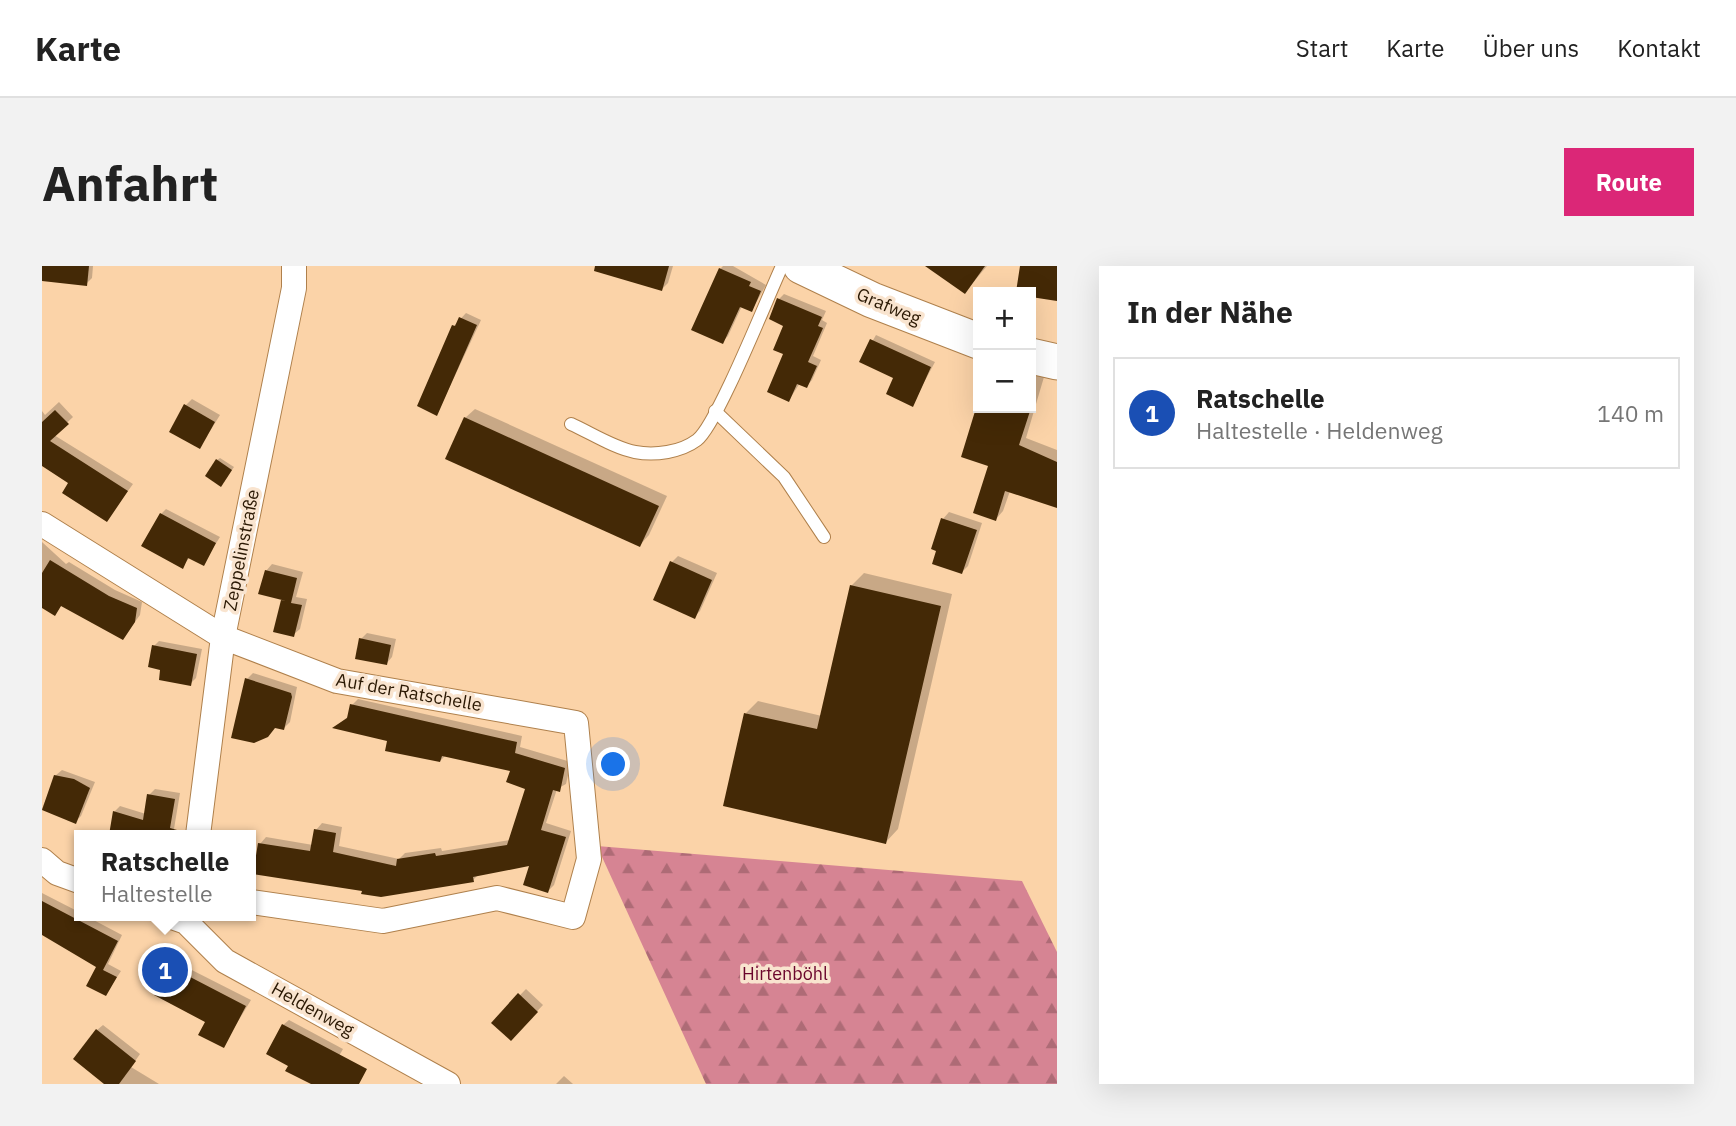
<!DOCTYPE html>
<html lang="de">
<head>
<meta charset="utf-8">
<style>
	:root { --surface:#fff; --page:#f2f2f2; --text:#222; --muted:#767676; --line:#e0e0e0; --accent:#db2777 }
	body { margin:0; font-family:"IBM Plex Sans",sans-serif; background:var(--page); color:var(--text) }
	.controls { position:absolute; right:21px; top:21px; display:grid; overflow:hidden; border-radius:0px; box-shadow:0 7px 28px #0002 }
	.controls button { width:63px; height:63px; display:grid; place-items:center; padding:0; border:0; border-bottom:2px solid var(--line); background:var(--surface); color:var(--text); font:35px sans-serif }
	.you { position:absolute; left:572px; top:499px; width:24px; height:24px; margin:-18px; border:5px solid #fff; border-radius:50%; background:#1a73e8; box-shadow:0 0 0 10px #1a73e833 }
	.badge { display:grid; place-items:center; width:46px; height:46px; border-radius:50%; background:var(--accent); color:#fff; font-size:23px; font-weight:700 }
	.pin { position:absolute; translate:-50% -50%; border:4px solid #fff; box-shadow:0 2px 7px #0006 }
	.popup { position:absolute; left:32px; top:564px; width:182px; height:91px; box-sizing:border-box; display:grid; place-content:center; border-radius:0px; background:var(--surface); filter:drop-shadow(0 2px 5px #0005); font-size:23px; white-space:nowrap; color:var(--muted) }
	.popup b { font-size:26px; color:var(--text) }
	.popup::after { content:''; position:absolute; left:50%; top:100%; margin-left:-14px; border:14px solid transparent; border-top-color:var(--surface) }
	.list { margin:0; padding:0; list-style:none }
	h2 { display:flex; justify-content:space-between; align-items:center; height:91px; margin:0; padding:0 28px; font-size:30px }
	h2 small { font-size:23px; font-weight:400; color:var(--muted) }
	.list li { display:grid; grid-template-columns:46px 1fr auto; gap:21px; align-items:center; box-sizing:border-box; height:112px; margin:0 14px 14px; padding:0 14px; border:2px solid var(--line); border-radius:0px }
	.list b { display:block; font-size:26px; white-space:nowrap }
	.list p { margin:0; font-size:23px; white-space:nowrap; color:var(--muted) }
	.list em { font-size:23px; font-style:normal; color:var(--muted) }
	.map { position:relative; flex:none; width:1015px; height:818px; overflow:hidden; border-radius:0px }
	header { display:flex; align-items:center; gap:42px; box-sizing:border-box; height:98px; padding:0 35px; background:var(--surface); border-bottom:2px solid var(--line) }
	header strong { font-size:33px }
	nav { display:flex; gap:38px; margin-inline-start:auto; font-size:24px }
	.intro { display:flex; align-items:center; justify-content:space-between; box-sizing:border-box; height:168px; padding:0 42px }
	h1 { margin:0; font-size:49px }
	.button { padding:18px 32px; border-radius:0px; background:var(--accent); color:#fff; font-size:24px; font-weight:700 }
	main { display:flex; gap:42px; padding:0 42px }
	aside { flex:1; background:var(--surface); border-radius:0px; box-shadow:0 7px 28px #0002 }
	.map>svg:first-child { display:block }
	.forest { fill:url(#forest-firs) }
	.shadow { fill:#0003 }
	.building { fill:#442906 }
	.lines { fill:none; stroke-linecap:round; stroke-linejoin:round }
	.lane-casing { stroke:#af804c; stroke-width:14 }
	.street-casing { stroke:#af804c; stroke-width:26 }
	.secondary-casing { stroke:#af804c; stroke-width:37 }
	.lane { stroke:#fff; stroke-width:12 }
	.street { stroke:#fff; stroke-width:24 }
	.secondary { stroke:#fff; stroke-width:35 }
	.labels { text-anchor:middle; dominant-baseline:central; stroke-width:7; stroke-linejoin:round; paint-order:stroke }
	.street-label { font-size:18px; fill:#2a1803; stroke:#f9e4cf }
	.park-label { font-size:18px; fill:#6a042b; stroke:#f9e4cf }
</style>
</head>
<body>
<header>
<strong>Karte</strong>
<nav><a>Start</a><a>Karte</a><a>Über uns</a><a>Kontakt</a></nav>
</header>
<div class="intro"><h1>Anfahrt</h1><a class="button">Route</a></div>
<main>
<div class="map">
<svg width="1015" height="818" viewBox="0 0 1015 818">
	<defs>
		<pattern id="forest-firs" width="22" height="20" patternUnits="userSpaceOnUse" patternTransform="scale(1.75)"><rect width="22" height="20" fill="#d68493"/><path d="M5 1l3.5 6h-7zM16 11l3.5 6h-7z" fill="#ae6b76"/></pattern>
	</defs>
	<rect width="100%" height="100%" fill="#fbd3a8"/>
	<path class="forest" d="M 555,580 L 980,615 L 1015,686 L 1015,818 L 664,818 Z"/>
	<g class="shadow">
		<path d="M 2,0 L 51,0 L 50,12 L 44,18 Z"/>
		<path d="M 572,0 L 631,0 L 626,17 L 620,23 Z"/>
		<path d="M 681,0 L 691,0 L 724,19 L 710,44 L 700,40 L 686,70 L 680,76 L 678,3 Z"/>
		<path d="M 886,0 L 945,0 L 923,26 Z"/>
		<path d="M 742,28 L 784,45 L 780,54 L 785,57 L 771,90 L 779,94 L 770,114 L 765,120 L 758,117 L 747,134 L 744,59 L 737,33 Z"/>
		<path d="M 424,47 L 439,54 L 395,148 L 412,60 Z"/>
		<path d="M 834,69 L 893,96 L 870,139 L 854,112 L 819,95 Z"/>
		<path d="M 989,107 L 1002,111 L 984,172 L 1015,184 L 1015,240 L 968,225 L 961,245 L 954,253 L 949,199 L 921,190 L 936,140 L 989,142 Z"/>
		<path d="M 150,133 L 178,149 L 158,181 L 144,139 Z"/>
		<path d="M 17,136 L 31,151 L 12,169 L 91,218 L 65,254 L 28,216 L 0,198 L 0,145 L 3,149 Z"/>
		<path d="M 433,143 L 625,230 L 607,269 L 598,279 L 423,152 Z"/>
		<path d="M 178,192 L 192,201 L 182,216 L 175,194 Z"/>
		<path d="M 124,243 L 178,271 L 161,298 L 148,291 L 140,301 L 119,248 Z"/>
		<path d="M 907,246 L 940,257 L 926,300 L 920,306 L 901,253 Z"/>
		<path d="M 0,276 L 24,298 L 27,296 L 73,324 L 100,336 L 98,349 L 81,372 L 20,339 L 12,348 L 0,340 Z"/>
		<path d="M 636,290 L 675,307 L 658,345 L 652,351 L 630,296 Z"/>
		<path d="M 230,298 L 261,306 L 254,331 L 265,333 L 258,363 L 251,369 L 243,333 L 224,305 Z"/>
		<path d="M 822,307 L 910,328 L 856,563 L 844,576 L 704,447 L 716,435 L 780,450 L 809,320 Z"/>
		<path d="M 325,367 L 354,373 L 350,391 L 344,398 L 319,373 Z"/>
		<path d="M 117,375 L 160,383 L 154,412 L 148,418 L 120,403 L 112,380 Z"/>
		<path d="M 211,407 L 255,421 L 248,456 L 242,462 L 234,460 L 205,413 Z"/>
		<path d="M 316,433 L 480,470 L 478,481 L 529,496 L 524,518 L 515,523 L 504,557 L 529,565 L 512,619 L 506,625 L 489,598 L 438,607 L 431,614 L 322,624 L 218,578 L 224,571 L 271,579 L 274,564 L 280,557 L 300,561 L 297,580 L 357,593 L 363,587 L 399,582 L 400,585 L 468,574 L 485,522 L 470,504 L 404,489 L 398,495 L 347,474 L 293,461 L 307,450 L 310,439 Z"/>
		<path d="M 20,504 L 53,516 L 39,550 L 33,556 L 0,543 L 13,510 Z"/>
		<path d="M 113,523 L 138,527 L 131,569 L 68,569 L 72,546 L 78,540 L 104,548 L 107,529 Z"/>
		<path d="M 0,627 L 37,646 L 37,650 L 44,650 L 80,669 L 66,698 L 79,705 L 64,728 L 56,701 L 0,667 Z"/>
		<path d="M 134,696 L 209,734 L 181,780 L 128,701 Z"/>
		<path d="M 484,723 L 501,739 L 469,773 L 451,757 Z"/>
		<path d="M 247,754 L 301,783 L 281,818 L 273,818 L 248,799 L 241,759 Z"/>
		<path d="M 61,759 L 98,788 L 89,801 L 117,818 L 65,818 L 55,764 Z"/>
		<path d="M 522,810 L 531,818 L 514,818 Z"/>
	</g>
	<g class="building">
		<path d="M 0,0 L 47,0 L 45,20 L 0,15 Z"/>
		<path d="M 553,0 L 627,0 L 620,25 L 552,5 Z"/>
		<path d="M 883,0 L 943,0 L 923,28 Z"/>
		<path d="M 978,0 L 1015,0 L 1015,35 L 989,31 L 989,26 L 974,26 Z"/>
		<path d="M 677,2 L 709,16 L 707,20 L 719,25 L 710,46 L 698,41 L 681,78 L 649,64 Z"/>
		<path d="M 735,32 L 780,51 L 776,60 L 781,62 L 766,96 L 775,100 L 765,122 L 755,118 L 747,136 L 725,126 L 741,88 L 731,84 L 741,60 L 727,53 Z"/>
		<path d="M 417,51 L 435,59 L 395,150 L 375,140 L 410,59 L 413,60 Z"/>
		<path d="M 828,73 L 889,101 L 871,141 L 844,128 L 851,112 L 817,96 Z"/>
		<path d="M 142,138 L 173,156 L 158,183 L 127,166 Z"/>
		<path d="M 934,142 L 989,142 L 977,179 L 1015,196 L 1015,242 L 963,225 L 954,255 L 931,247 L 946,200 L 919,191 Z"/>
		<path d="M 13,144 L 27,158 L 8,175 L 86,225 L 65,256 L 20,227 L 26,217 L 0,200 L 0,156 Z"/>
		<path d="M 422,151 L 617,240 L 598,281 L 403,193 Z"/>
		<path d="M 174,193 L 190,204 L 179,221 L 163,210 Z"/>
		<path d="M 118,247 L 174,277 L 162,300 L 146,292 L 141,303 L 99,280 Z"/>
		<path d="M 899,252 L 935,264 L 920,308 L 890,298 L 894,285 L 889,283 Z"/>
		<path d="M 8,294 L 67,330 L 95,342 L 93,356 L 81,374 L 19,340 L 13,350 L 0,342 L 0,307 Z"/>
		<path d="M 628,295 L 670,314 L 653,353 L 611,334 Z"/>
		<path d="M 223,304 L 255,312 L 249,337 L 260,339 L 252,371 L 231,366 L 239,334 L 244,335 L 216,328 Z"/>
		<path d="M 808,319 L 899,340 L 844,578 L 681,540 L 702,447 L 775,463 Z"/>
		<path d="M 317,372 L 349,379 L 345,399 L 313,393 Z"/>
		<path d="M 110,379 L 155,388 L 149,420 L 117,414 L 118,404 L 106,401 Z"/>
		<path d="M 203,412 L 249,427 L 250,431 L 242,464 L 233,462 L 226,471 L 212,477 L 189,472 Z"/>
		<path d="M 308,438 L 475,476 L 473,487 L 523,502 L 518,526 L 511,524 L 499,564 L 524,571 L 506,627 L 481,619 L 487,600 L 431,611 L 432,616 L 339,631 L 319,628 L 320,625 L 211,608 L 216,577 L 268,585 L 272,563 L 294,567 L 291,586 L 354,600 L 355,593 L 393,587 L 394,590 L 465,579 L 483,523 L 464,516 L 468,505 L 400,490 L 398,496 L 343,485 L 345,475 L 290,462 L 305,452 Z"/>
		<path d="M 12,509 L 32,513 L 48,522 L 34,558 L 0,544 Z"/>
		<path d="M 105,528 L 133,533 L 128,562 L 135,564 L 135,569 L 67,569 L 71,545 L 101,554 Z"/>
		<path d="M 0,635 L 76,675 L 61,704 L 75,711 L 64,730 L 44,720 L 54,701 L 0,669 Z"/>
		<path d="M 127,700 L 204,740 L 182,782 L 156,769 L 163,756 L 112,729 Z"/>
		<path d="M 476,727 L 496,746 L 469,775 L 449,757 Z"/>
		<path d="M 240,758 L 325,803 L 317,818 L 269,818 L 243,805 L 246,800 L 224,788 Z"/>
		<path d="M 54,763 L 94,795 L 77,818 L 62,818 L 31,793 Z"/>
	</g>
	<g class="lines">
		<defs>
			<g id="lane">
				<path d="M 673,145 L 742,211 L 782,271"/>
				<path d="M 529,158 C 549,167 572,182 593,186 C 613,190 639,186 655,174 C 675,159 726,30 740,0"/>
			</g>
			<g id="street">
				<path d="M 0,258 L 181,371 L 295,415 L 534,457 L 547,593 L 531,651 L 455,632 L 341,655 L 209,636"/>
				<path d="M 156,569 L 181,371 L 252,22 L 252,0"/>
				<path d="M 0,594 L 15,607 L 37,615"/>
				<path d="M 127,650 L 144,656 L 183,695 L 406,818"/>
			</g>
			<g id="secondary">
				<path d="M 759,0 L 830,34 L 936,75"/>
				<path d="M 989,90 L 1015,96"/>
			</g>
		</defs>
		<use href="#lane" class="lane-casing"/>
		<use href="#street" class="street-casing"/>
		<use href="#secondary" class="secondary-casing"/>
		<use href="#lane" class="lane"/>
		<use href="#street" class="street"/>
		<use href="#secondary" class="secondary"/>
	</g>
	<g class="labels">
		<g class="street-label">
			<text transform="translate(847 40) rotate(23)">Grafweg</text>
			<text transform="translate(199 284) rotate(-79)">Zeppelinstraße</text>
			<text transform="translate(367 426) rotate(10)">Auf der Ratschelle</text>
			<text transform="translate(271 743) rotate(29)">Heldenweg</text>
		</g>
		<g class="park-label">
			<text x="743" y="707">Hirtenböhl</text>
		</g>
	</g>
</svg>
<div class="controls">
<button>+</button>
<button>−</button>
</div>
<div class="you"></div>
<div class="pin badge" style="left:123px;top:704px;background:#1a4fb4">1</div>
<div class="popup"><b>Ratschelle</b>Haltestelle</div>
</div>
<aside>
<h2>In der Nähe<small></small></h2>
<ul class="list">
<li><span class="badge" style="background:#1a4fb4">1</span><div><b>Ratschelle</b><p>Haltestelle · Heldenweg</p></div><em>140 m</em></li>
</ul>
</aside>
</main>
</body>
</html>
